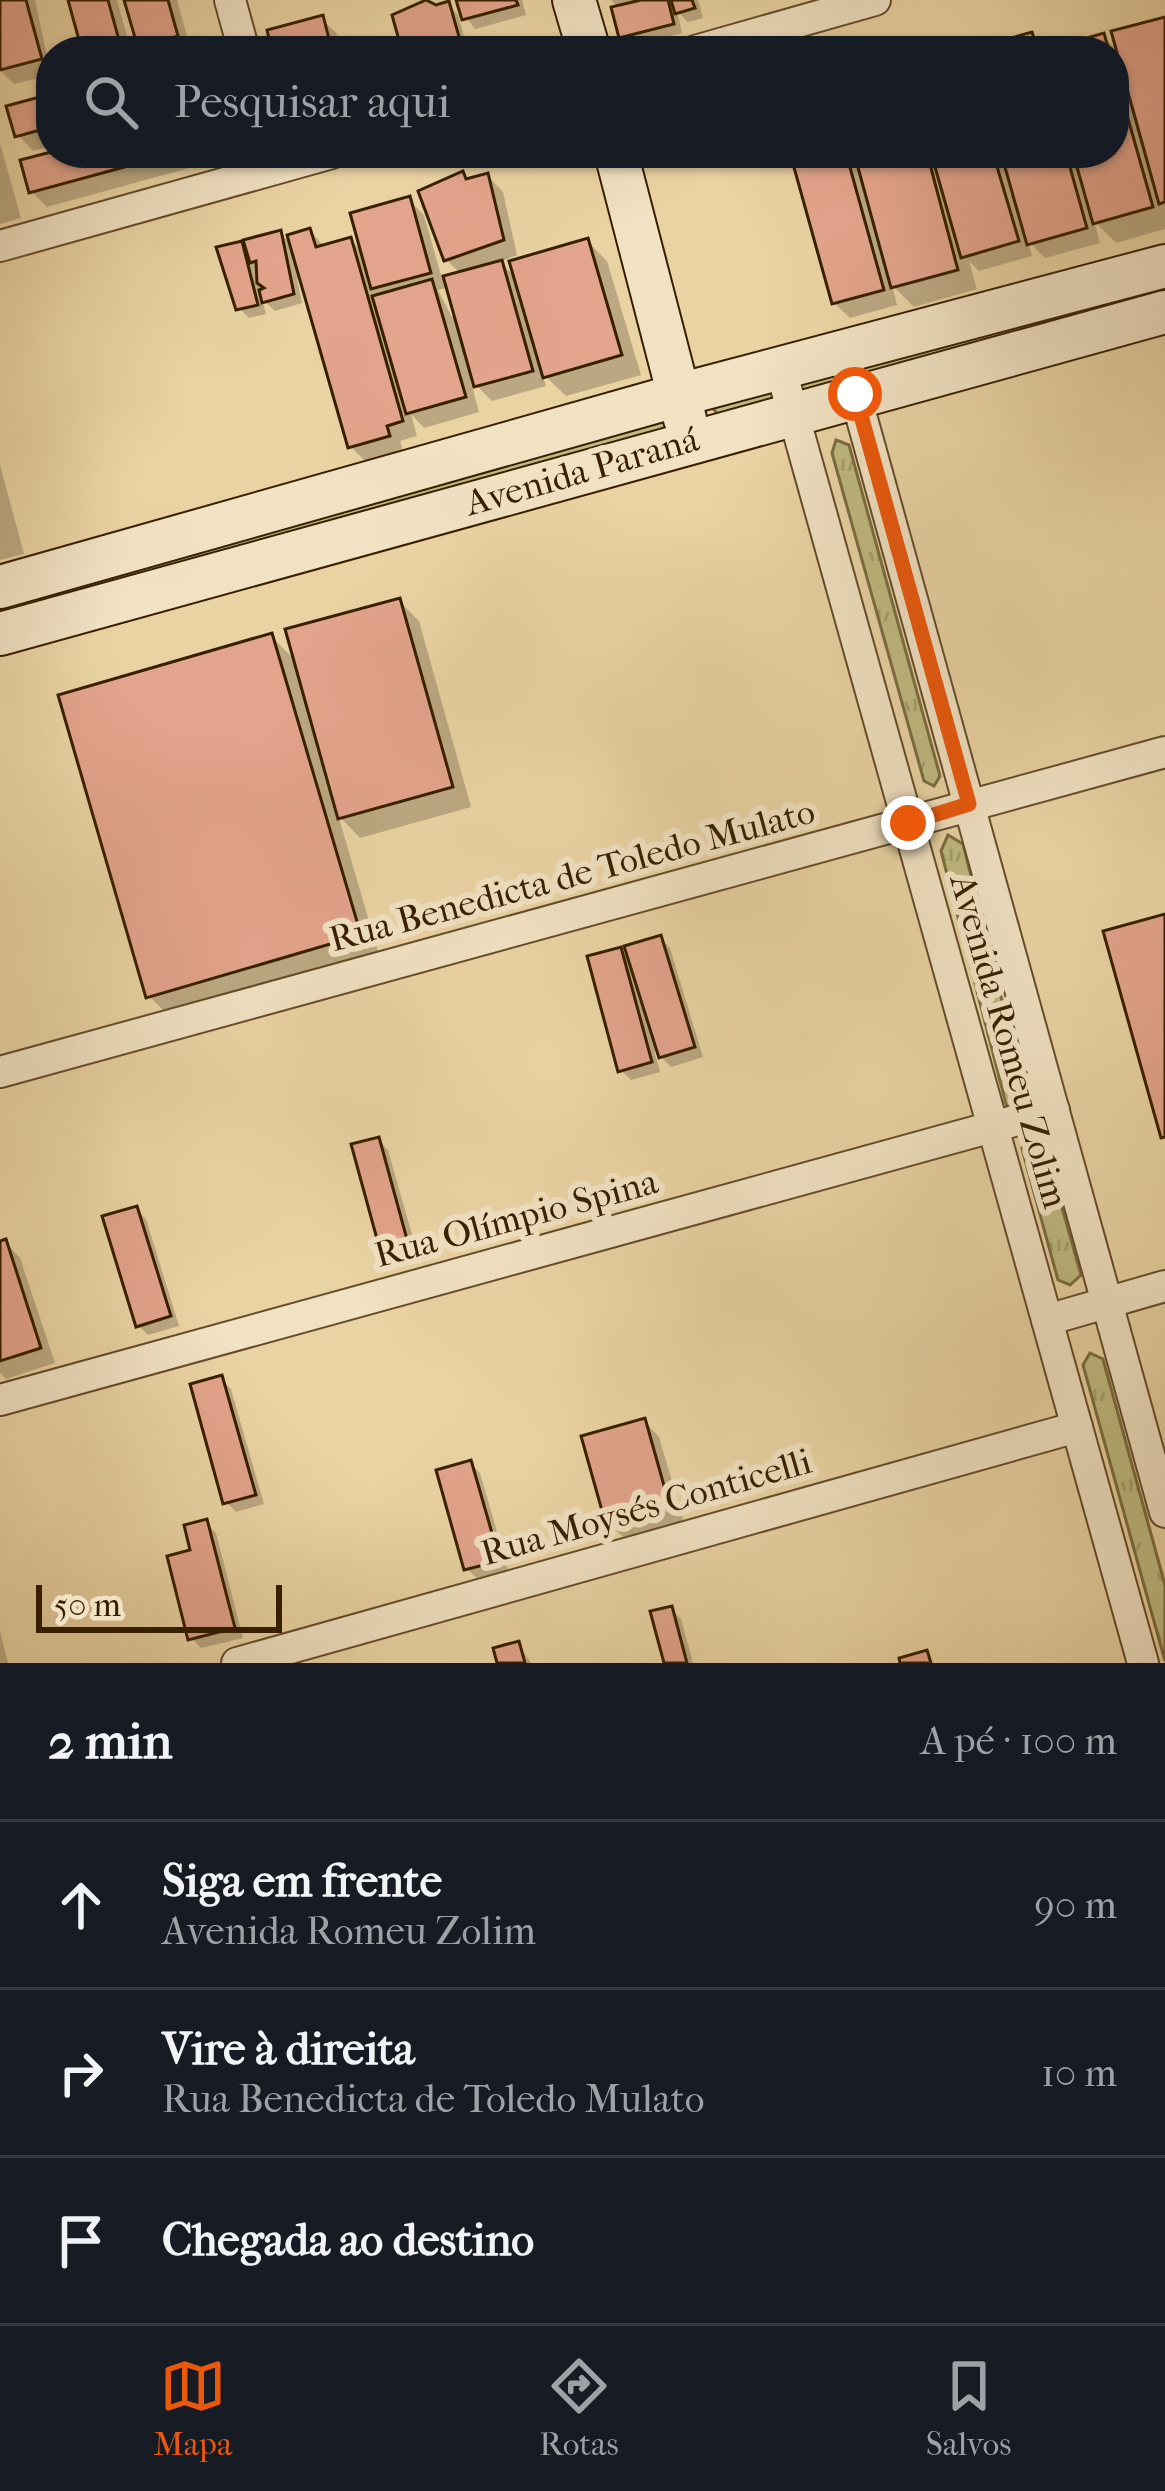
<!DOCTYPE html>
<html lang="pt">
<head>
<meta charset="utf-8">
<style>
	:root { --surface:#171b24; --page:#242831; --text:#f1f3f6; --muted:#9ea1a6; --line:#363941; --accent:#ea580c }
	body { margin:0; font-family:"IM FELL French Canon",serif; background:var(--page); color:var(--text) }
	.scale { position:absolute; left:36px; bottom:30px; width:246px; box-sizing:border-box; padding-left:12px; border:6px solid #371f00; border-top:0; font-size:33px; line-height:42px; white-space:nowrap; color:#371f00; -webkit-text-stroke:9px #f1e2c3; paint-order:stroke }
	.stop { position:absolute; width:36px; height:36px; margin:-27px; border:9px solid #ea580c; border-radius:50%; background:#fff }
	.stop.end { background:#ea580c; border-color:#fff; box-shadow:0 3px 12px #0008 }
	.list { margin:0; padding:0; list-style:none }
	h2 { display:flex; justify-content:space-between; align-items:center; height:156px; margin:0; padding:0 48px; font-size:51px }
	h2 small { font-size:39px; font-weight:400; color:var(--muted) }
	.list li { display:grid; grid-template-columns:78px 1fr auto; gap:36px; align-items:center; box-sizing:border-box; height:168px; padding:0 48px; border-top:3px solid var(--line) }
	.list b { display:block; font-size:45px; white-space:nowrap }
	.list p { margin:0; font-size:39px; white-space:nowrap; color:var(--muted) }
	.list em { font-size:39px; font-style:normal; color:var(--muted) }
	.icon { flex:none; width:66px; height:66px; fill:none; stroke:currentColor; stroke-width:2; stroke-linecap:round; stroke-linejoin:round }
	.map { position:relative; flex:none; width:1165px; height:1663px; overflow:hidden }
	.search { position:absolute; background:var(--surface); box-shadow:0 3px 9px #0004; left:36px; right:36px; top:36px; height:132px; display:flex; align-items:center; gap:30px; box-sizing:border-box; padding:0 42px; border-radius:48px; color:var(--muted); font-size:45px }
	.sheet { height:660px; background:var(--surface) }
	nav { display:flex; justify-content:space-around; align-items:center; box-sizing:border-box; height:168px; border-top:3px solid var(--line); background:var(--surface); font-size:33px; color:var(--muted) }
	nav a { display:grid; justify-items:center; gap:6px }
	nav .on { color:var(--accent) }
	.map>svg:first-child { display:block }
	.grass { fill:url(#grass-tufts); stroke:#7b6c40; stroke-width:3 }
	.park { fill:#bfba80; stroke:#7b6c40; stroke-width:3 }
	.shadow { fill:#0003; fill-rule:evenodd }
	.building { fill:#e2a48c; stroke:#371f00; stroke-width:3 }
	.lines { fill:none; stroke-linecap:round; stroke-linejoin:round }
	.street-casing { stroke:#644c29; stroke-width:34 }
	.secondary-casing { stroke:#371f00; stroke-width:46 }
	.street { stroke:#f1e2c3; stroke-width:30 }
	.secondary { stroke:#f1e2c3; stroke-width:42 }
	.route { stroke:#ea580c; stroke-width:15 }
	.labels { text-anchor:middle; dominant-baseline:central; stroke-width:12; stroke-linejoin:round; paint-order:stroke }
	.street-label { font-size:36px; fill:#371f00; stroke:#f1e2c3 }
</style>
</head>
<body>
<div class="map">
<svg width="1165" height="1663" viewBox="0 0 1165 1663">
	<defs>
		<pattern id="grass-tufts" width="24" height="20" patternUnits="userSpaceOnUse" patternTransform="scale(3)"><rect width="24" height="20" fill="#bfba80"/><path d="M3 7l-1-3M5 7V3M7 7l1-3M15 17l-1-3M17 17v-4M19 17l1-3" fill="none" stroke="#a59f6d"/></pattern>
	</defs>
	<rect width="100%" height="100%" fill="#ead3a3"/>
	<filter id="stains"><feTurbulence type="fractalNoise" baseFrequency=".00167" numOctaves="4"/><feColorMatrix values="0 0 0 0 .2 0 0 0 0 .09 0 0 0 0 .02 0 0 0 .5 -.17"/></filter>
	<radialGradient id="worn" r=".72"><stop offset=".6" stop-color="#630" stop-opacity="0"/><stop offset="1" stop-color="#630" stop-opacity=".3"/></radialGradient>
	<g class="grass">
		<path d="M 836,440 L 849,445 L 940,776 L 934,786 L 924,781 L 832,453 Z"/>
		<path d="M 948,835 L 963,844 L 1028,1105 L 1011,1109 L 1006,1104 L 941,851 Z"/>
		<path d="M 1035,1137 L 1043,1140 L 1081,1275 L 1070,1285 L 1058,1280 L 1022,1149 L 1023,1142 Z"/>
		<path d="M 1090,1353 L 1103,1359 L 1165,1585 L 1165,1661 L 1083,1365 Z"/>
	</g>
	<g class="park">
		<path d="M 1165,279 L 1165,299 L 720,416 L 714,410 L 714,404 Z"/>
		<path d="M 660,417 L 668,421 L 666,431 L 0,616 L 0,598 Z"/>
	</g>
	<g class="shadow">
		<path d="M 0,0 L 35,0 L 51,75 L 14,84 L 0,70 Z"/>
		<path d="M 71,0 L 117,0 L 131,51 L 85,51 Z"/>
		<path d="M 127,0 L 177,0 L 191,51 L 145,51 Z"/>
		<path d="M 455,0 L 522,0 L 526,15 L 475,29 Z"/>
		<path d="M 611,0 L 698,0 L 703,18 L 688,22 L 677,11 L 682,33 L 632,46 L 622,36 L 619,8 Z"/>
		<path d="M 432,1 L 438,7 L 448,5 L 458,15 L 468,51 L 405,51 L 404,10 Z"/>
		<path d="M 322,19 L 337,34 L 342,51 L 275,51 Z"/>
		<path d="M 1165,20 L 1165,229 L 1116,243 L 1094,221 L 1100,243 L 1045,258 L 1028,241 L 1032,256 L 979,271 L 969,261 L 977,289 L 914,307 L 892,285 L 897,305 L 850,318 L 834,303 L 793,153 L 1114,153 L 1114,51 L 1052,51 L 1103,36 L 1121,54 Z"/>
		<path d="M 51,97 L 51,146 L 33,151 L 18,135 Z"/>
		<path d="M 0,143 L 21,218 L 0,224 Z"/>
		<path d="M 58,153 L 221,153 L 222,159 L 47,207 L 32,192 Z"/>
		<path d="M 463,174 L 469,181 L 488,176 L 503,192 L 517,255 L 500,262 L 518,280 L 587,241 L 607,261 L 641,375 L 566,396 L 542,373 L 546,386 L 492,401 L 470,379 L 479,412 L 424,428 L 411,414 L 417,436 L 400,441 L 403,451 L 366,462 L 350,446 L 302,277 L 297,279 L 302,303 L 275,311 L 262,299 L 266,314 L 249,318 L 239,308 L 220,249 L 280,233 L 293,246 L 310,231 L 325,247 L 350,240 L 365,254 L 409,200 L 424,215 L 442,279 L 461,274 L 447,260 ZM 449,287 L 457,316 L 452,317 L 438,290 Z"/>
		<path d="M 0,465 L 24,554 L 0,560 Z"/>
		<path d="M 399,601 L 419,621 L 471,807 L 360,838 L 338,815 L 379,955 L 169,1016 L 149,996 L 271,636 L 297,662 Z"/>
		<path d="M 660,938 L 670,948 L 703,1057 L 671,1067 L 654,1050 L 660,1072 L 631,1080 L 621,1070 L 620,950 L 633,963 Z"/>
		<path d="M 378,1140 L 388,1150 L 417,1252 L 392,1259 L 382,1249 Z"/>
		<path d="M 136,1209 L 146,1219 L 179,1326 L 148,1335 L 138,1325 Z"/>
		<path d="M 5,1242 L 20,1258 L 55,1363 L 6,1379 L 0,1373 L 0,1244 Z"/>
		<path d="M 221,1379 L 231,1389 L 264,1504 L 236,1512 L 226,1502 Z"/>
		<path d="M 644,1421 L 659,1437 L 684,1522 L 624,1538 L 609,1523 Z"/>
		<path d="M 470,1463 L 480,1473 L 508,1570 L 477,1578 L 467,1569 Z"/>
		<path d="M 206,1523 L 216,1533 L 243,1638 L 201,1648 L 191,1638 L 194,1553 Z"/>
		<path d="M 671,1609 L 681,1619 L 693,1663 L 667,1663 Z"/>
		<path d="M 0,1631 L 8,1663 L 0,1663 Z"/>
		<path d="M 518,1644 L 531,1663 L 500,1663 Z"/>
	</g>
	<g class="building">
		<path d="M 0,0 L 26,0 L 42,59 L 0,70 Z"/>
		<path d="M 68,0 L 108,0 L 122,51 L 82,51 Z"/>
		<path d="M 124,0 L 168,0 L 178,36 L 138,48 Z"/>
		<path d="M 426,0 L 436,5 L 449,1 L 463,51 L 402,51 L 392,15 Z"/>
		<path d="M 456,0 L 516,0 L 518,5 L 462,20 Z"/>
		<path d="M 641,0 L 668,0 L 674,24 L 619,38 L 611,7 Z"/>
		<path d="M 671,0 L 692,0 L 695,8 L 675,14 Z"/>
		<path d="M 323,15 L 332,51 L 272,51 L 267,30 Z"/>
		<path d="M 1165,17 L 1165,202 L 1159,204 L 1111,31 Z"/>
		<path d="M 1032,32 L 1038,51 L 972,51 L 972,49 Z"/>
		<path d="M 1104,33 L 1109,51 L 1045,51 L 1044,50 Z"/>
		<path d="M 1114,69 L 1153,207 L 1093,224 L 1073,153 L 1114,153 Z"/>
		<path d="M 51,94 L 51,127 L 15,137 L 6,106 Z"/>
		<path d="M 51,152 L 51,153 L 176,153 L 29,193 L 20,160 Z"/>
		<path d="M 790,153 L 846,153 L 884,290 L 832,304 Z"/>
		<path d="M 854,153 L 927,153 L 958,270 L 891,288 Z"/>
		<path d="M 931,153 L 993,153 L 1019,241 L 961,258 Z"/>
		<path d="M 1001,153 L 1066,153 L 1087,228 L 1027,245 Z"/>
		<path d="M 463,171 L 466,179 L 488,173 L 504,240 L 444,261 L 418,191 Z"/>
		<path d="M 410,196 L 431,273 L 371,289 L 350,213 Z"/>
		<path d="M 310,228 L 316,247 L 351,237 L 403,421 L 387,426 L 390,436 L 348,448 L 287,235 Z"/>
		<path d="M 281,230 L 294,294 L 262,303 L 259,290 L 264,288 L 257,283 L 256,261 L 250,263 L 243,240 Z"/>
		<path d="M 588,238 L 622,355 L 543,378 L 509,261 Z"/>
		<path d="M 242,241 L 258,305 L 236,310 L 216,247 Z"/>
		<path d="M 502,260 L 533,371 L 474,387 L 443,276 Z"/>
		<path d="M 432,279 L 466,397 L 406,414 L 372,296 Z"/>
		<path d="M 400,598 L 453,787 L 338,819 L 285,629 Z"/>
		<path d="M 272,633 L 361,935 L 146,998 L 58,695 Z"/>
		<path d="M 1165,914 L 1165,1137 L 1161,1138 L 1103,931 Z"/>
		<path d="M 661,935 L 695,1047 L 659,1058 L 624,946 Z"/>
		<path d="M 621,947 L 652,1062 L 618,1072 L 587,956 Z"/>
		<path d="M 379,1137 L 408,1243 L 380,1250 L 351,1144 Z"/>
		<path d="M 137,1206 L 171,1316 L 136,1327 L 102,1216 Z"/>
		<path d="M 6,1239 L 41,1348 L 0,1361 L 0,1241 Z"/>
		<path d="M 222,1375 L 256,1495 L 223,1504 L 190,1384 Z"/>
		<path d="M 645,1418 L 670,1507 L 606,1525 L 581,1436 Z"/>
		<path d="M 471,1460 L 500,1561 L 464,1570 L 436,1470 Z"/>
		<path d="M 207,1519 L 235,1628 L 188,1640 L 167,1556 L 190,1550 L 184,1525 Z"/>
		<path d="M 672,1606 L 687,1663 L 664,1663 L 650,1611 Z"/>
		<path d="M 519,1641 L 525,1663 L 497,1663 L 493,1648 Z"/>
		<path d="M 927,1650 L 931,1663 L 900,1663 L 899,1658 Z"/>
	</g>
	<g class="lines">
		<defs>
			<g id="street">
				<path d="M 230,0 L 244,51"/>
				<path d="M 695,51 L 875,0"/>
				<path d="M 0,246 L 332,153"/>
				<path d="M 844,354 L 1165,1512"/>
				<path d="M 781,370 L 1143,1663"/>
				<path d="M 0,1072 L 1165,752"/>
				<path d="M 1047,1320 L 1165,1286"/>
				<path d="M 0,1400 L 1054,1110"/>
				<path d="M 237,1663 L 1077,1427"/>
			</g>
			<g id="secondary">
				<path d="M 574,0 L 589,51"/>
				<path d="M 616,153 L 685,419"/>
				<path d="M 0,587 L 679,395 L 1165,266"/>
				<path d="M 0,634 L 1165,312"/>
			</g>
		</defs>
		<use href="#street" class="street-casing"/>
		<use href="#secondary" class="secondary-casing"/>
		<use href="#street" class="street"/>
		<use href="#secondary" class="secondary"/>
	</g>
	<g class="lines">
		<path class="route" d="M 855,394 L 969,804 L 908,823"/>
	</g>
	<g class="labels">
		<g class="street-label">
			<text transform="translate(582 471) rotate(-16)">Avenida Paraná</text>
			<text transform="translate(572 875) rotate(-15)">Rua Benedicta de Toledo Mulato</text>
			<text transform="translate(1009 1041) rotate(74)">Avenida Romeu Zolim</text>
			<text transform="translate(516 1218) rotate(-15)">Rua Olímpio Spina</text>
			<text transform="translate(646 1507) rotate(-16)">Rua Moysés Conticelli</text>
		</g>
	</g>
	<rect width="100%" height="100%" filter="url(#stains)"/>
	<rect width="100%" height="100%" fill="url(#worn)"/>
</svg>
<div class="scale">50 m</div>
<div class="stop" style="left:855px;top:394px"></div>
<div class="stop end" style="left:908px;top:823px"></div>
<div class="search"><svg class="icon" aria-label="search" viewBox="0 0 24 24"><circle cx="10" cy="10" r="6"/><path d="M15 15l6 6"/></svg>Pesquisar aqui</div>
</div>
<section class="sheet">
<h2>2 min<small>A pé · 100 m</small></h2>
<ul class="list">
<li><svg class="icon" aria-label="ahead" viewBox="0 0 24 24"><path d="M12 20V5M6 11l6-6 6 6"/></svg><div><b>Siga em frente</b><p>Avenida Romeu Zolim</p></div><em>90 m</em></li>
<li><svg class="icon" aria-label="right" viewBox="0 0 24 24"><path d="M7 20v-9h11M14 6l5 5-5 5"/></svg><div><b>Vire à direita</b><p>Rua Benedicta de Toledo Mulato</p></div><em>10 m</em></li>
<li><svg class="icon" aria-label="arrive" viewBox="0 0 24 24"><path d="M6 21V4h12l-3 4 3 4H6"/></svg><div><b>Chegada ao destino</b></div></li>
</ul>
</section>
<nav>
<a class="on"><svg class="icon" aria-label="map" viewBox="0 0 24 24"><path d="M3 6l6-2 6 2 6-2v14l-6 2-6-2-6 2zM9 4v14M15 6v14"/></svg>Mapa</a>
<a><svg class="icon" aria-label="directions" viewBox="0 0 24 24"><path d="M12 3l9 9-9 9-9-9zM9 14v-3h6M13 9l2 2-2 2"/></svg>Rotas</a>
<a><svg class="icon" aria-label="saved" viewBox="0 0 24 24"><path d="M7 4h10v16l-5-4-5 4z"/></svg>Salvos</a>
</nav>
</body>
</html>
